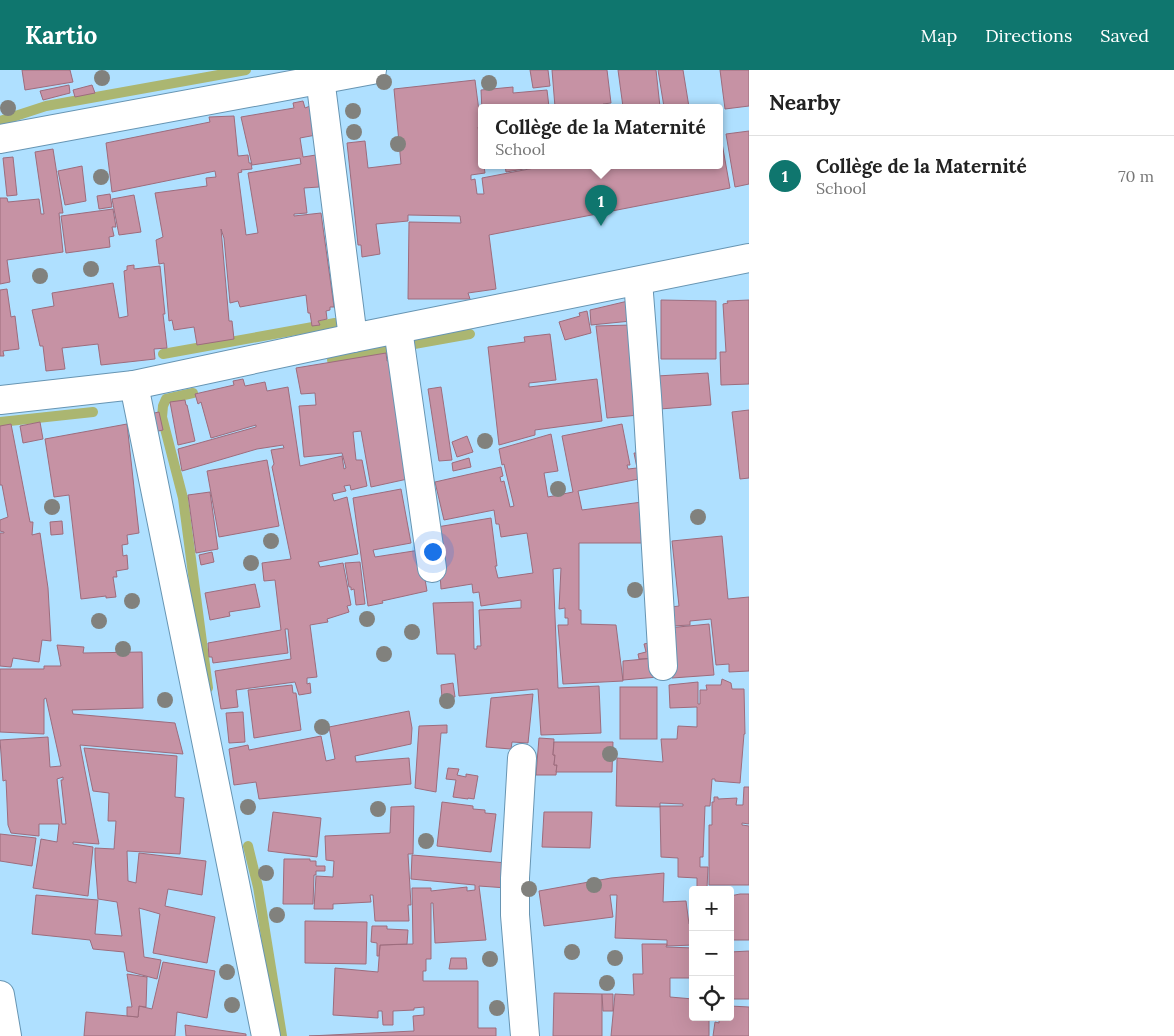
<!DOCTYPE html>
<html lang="en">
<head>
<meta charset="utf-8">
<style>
	:root { --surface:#fff; --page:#f6f6f6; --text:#222; --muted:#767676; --line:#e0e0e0; --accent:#0f766e }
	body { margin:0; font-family:Lora,serif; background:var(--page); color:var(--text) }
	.controls { position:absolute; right:15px; bottom:15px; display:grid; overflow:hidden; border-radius:5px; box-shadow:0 5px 20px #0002 }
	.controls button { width:45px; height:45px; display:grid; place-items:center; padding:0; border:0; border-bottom:1px solid var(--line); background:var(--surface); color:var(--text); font:25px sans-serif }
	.you { position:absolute; left:432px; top:481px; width:18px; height:18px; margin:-12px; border:4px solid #fff; border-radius:50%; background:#1a73e8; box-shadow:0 0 0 8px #1a73e833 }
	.badge { display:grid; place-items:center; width:32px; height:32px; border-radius:50%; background:var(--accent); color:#fff; font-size:16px; font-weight:700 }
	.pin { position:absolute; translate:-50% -41px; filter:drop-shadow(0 1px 2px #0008) }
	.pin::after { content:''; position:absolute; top:26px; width:18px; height:15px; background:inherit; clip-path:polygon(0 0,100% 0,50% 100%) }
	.popup { position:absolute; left:478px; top:34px; width:245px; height:65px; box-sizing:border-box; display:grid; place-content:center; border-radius:5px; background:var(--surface); filter:drop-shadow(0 1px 4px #0005); font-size:16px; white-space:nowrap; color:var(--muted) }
	.popup b { font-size:19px; color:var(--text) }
	.popup::after { content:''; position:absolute; left:50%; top:100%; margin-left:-10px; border:10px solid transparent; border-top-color:var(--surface) }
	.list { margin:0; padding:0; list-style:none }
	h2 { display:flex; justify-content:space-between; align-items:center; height:65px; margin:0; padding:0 20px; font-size:21px }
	h2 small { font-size:16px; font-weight:400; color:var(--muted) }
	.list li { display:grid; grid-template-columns:32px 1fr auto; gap:15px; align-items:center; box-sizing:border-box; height:80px; padding:0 20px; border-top:1px solid var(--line) }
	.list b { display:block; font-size:19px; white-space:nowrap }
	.list p { margin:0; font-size:16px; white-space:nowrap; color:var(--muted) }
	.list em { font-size:16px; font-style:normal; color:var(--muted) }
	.icon { flex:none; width:28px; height:28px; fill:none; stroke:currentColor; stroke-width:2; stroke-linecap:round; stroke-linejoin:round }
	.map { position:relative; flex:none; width:749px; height:966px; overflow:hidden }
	header { display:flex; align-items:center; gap:30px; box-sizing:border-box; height:70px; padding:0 25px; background:var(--accent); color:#fff }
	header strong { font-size:24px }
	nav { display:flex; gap:28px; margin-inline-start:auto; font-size:18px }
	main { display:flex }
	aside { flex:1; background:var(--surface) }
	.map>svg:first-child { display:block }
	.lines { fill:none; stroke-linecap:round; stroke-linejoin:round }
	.stream { stroke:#abb671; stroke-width:10 }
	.building { fill:#c692a4; stroke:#9d6c7d; fill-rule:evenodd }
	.street-casing { stroke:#6795b3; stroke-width:30 }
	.street { stroke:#fff; stroke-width:28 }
	.tree { fill:#81817d }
</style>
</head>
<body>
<header>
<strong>Kartio</strong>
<nav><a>Map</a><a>Directions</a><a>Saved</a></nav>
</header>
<main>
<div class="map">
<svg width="749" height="966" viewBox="0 0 749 966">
	<rect width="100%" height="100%" fill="#afe0ff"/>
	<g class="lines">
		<g class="stream">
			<path d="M 0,51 L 46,36 L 246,0"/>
			<path d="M 403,276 L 470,264"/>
			<path d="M 163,284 L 335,253"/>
			<path d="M 332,290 L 400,277"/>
			<path d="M 193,323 L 166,329 L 163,336 L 162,347 L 183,428 L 208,618"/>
			<path d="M 0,352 L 93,342"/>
			<path d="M 248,776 L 258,817 L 282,966"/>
		</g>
	</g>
	<g class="building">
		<path d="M 22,0 L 70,0 L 73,12 L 25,20 Z"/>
		<path d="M 530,0 L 548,0 L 550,16 L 533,18 Z"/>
		<path d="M 552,0 L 607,0 L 611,33 L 603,34 L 604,37 L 555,37 Z"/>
		<path d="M 618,0 L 656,0 L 660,37 L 623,37 Z"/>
		<path d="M 658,0 L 683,0 L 689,37 L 664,37 Z"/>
		<path d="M 720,0 L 749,0 L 749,36 L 725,39 Z"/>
		<path d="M 475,10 L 481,57 L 478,57 L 485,103 L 471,105 L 471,110 L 475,109 L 477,124 L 484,124 L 482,108 L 550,95 L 720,95 L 720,62 L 730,118 L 489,165 L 496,219 L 468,223 L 470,229 L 408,229 L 409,152 L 461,153 L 460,146 L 408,145 L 408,151 L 376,154 L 380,184 L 362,187 L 361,175 L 358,175 L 347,73 L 365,71 L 368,98 L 401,94 L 394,19 Z"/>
		<path d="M 69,15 L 70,23 L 43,30 L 40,21 Z"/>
		<path d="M 92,15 L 95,23 L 75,27 L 73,20 Z"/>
		<path d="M 513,17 L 513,23 L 547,20 L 549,37 L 482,37 L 482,41 L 481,20 Z"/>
		<path d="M 303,31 L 305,38 L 310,36 L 316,65 L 300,68 L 303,87 L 316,85 L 319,117 L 304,118 L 307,143 L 294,144 L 294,146 L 321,143 L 334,237 L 330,237 L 330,240 L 326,241 L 327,249 L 318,251 L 320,255 L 312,256 L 310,243 L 308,243 L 306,225 L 240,237 L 238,231 L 230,233 L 224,168 L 221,159 L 229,251 L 232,251 L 234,269 L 197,275 L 194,257 L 174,260 L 172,250 L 169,251 L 164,193 L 159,194 L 156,170 L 163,167 L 155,123 L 207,116 L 206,108 L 216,107 L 215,101 L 112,122 L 106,73 L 210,52 L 209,47 L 234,46 L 238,86 L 248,85 L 249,93 L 251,93 L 252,99 L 241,100 L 242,102 L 238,103 L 246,165 L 258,163 L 248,103 L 301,94 L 300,88 L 252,95 L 241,47 L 294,38 L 293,33 Z"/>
		<path d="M 749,61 L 749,114 L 735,117 L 726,64 Z"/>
		<path d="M 53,79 L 63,143 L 59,143 L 63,182 L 7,190 L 10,212 L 0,214 L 0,128 L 7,128 L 8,132 L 39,129 L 41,144 L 44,144 L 35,82 Z"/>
		<path d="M 13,87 L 17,125 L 7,126 L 3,88 Z"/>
		<path d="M 505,95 L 548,95 L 506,102 Z"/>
		<path d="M 82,96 L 86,131 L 65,135 L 58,101 Z"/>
		<path d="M 110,124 L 112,137 L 99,139 L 97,126 Z"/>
		<path d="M 134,125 L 141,162 L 119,165 L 112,129 Z"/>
		<path d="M 113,139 L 116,157 L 112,157 L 114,166 L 109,167 L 110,177 L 66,183 L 61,146 Z"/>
		<path d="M 134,195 L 134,199 L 160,196 L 165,244 L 163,244 L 167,278 L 154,279 L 155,289 L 101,295 L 98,274 L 62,278 L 65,299 L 46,301 L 43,276 L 40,276 L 32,240 L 54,236 L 52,223 L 113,213 L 119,248 L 128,246 L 124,201 L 127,200 L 127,196 Z"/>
		<path d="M 7,219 L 11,247 L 15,246 L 19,279 L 3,281 L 4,286 L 0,286 L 0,220 Z"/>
		<path d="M 661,230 L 716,231 L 716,289 L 661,289 Z"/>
		<path d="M 749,230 L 749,314 L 721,315 L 720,282 L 726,282 L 723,234 L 728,233 L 727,231 Z"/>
		<path d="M 628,231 L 631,251 L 591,255 L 590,240 Z"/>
		<path d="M 587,241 L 591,263 L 565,270 L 559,252 L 580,246 L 579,243 Z"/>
		<path d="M 631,255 L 639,345 L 607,348 L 596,256 Z"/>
		<path d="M 550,264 L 556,310 L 529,313 L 529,317 L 597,309 L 602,351 L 535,360 L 535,365 L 499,375 L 488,277 L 525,272 L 524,267 Z"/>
		<path d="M 386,283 L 387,291 L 392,290 L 412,408 L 371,417 L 361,361 L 353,362 L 356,390 L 362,390 L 367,416 L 351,420 L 350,415 L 344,416 L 346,421 L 332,424 L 334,431 L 347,427 L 358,484 L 318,492 L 320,497 L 343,493 L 351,535 L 347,536 L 349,542 L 327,549 L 328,552 L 310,555 L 317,607 L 307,608 L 307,614 L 310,613 L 311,623 L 299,625 L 295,612 L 236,620 L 238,637 L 221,639 L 215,601 L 291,589 L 288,559 L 285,559 L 288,583 L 213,593 L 212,587 L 209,587 L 208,573 L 281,560 L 275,510 L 264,511 L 262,493 L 291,489 L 272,397 L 274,394 L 271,380 L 284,378 L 283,375 L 257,379 L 182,401 L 178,379 L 256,357 L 256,355 L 211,368 L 201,332 L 198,334 L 195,324 L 234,315 L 233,311 L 243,309 L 245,316 L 265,312 L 267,321 L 288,317 L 300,396 L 342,386 L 344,399 L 346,398 L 342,383 L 304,387 L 299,336 L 316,335 L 315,323 L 301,324 L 296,298 Z"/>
		<path d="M 708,303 L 711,335 L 660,339 L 657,306 Z"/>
		<path d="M 441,317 L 452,390 L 439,391 L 428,319 Z"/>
		<path d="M 185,330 L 186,335 L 187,335 L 195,371 L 178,375 L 170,332 Z"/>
		<path d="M 749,340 L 749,408 L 740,409 L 732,342 Z"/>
		<path d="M 159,342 L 163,360 L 149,363 L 145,345 Z"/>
		<path d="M 40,352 L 43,369 L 23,373 L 20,356 Z"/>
		<path d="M 11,354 L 30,452 L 33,452 L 32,465 L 40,463 L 48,518 L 51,571 L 42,570 L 39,592 L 13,588 L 11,597 L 0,596 L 0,463 L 4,463 L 4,462 L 0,461 L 0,450 L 8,447 L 2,415 L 0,415 L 0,356 Z"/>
		<path d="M 127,354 L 139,463 L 127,465 L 128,474 L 122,475 L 123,486 L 127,485 L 128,499 L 116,501 L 117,507 L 113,507 L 116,527 L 106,528 L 106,526 L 81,529 L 69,425 L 54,427 L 45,369 Z"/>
		<path d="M 622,354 L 630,395 L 627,395 L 628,399 L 637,398 L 634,383 L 646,383 L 649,407 L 578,421 L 582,440 L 642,432 L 648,473 L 579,473 L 579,540 L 581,540 L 581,554 L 616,555 L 623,611 L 563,614 L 558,555 L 568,555 L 568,548 L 565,548 L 565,538 L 559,539 L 561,498 L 553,499 L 558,618 L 599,616 L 601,663 L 541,665 L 538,619 L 459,626 L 455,584 L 437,584 L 433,533 L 473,532 L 474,579 L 477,579 L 477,576 L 481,576 L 479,540 L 521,538 L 521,530 L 481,536 L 479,522 L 473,523 L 472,514 L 441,519 L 437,457 L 491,448 L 497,496 L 495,496 L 498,508 L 533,503 L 527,463 L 501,467 L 499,454 L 496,454 L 494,440 L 444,450 L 435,412 L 501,397 L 503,406 L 500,407 L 501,412 L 504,411 L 510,437 L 514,436 L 504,394 L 502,395 L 499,379 L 551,364 L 558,401 L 544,403 L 548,427 L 573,422 L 562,366 Z"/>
		<path d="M 467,366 L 473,382 L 457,387 L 452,372 Z"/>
		<path d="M 469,388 L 471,397 L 453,401 L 452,393 Z"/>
		<path d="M 267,390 L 279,456 L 219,467 L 207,401 Z"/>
		<path d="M 401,419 L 411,473 L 373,480 L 375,487 L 420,480 L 427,521 L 382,531 L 383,533 L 368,536 L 353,428 Z"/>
		<path d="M 210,422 L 218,479 L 196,483 L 188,425 Z"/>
		<path d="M 62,451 L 63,464 L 51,465 L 50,452 Z"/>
		<path d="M 722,466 L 728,529 L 749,527 L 749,601 L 729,602 L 729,594 L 716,595 L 711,549 L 690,551 L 690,555 L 672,556 L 663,538 L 679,536 L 672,471 Z"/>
		<path d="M 212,482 L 214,492 L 201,495 L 199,485 Z"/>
		<path d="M 360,492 L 365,534 L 356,535 L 354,519 L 351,520 L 351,517 L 349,517 L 345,493 Z"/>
		<path d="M 255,514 L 260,537 L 229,542 L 230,546 L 210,550 L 205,523 Z"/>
		<path d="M 709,554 L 714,605 L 672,608 L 668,558 Z"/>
		<path d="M 653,572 L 656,588 L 639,589 L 638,584 L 646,582 L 644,574 Z"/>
		<path d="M 57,575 L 84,577 L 83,583 L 142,582 L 143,638 L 72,640 L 73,644 L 175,653 L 183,684 L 80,675 L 99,774 L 73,772 L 73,774 L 93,777 L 88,826 L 33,818 L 41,769 L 57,772 L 59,754 L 39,754 L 39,766 L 11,763 L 8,755 L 6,710 L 3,711 L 0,670 L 48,667 L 50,697 L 61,696 L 46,628 L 44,629 L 44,664 L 0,662 L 0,599 L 44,599 L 44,596 L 61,596 ZM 63,707 L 63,710 L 61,710 L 66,754 L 62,754 L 57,709 Z"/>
		<path d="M 656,588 L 658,607 L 623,610 L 623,591 Z"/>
		<path d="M 722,609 L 731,613 L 732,619 L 744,619 L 745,664 L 744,664 L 740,713 L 715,711 L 715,709 L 712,709 L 710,736 L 705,736 L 703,787 L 700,787 L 700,797 L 708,797 L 707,818 L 697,818 L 697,808 L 678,807 L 678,788 L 661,787 L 660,736 L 683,736 L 683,734 L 660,733 L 660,737 L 616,736 L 617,688 L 663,692 L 661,669 L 677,669 L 678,656 L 697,657 L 697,637 L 670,638 L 669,615 L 698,612 L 698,634 L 700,634 L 700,620 L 707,620 L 706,615 L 721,615 Z"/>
		<path d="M 453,613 L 455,627 L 442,628 L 441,615 Z"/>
		<path d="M 292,615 L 293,623 L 296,623 L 301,660 L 254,668 L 248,620 Z"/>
		<rect x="620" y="617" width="37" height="52"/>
		<path d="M 533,624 L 528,673 L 512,672 L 511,679 L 486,677 L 491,628 Z"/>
		<path d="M 409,641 L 412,658 L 411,674 L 355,686 L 356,692 L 409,688 L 411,714 L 259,729 L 256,712 L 234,715 L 229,679 L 248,675 L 249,680 L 321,666 L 326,691 L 335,689 L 329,657 Z"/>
		<path d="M 243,642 L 245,672 L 229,673 L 226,643 Z"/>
		<path d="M 447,655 L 447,663 L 441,663 L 436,722 L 415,718 L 419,656 Z"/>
		<path d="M 539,668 L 554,669 L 553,685 L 555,685 L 554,695 L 557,695 L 556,705 L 536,705 Z"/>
		<path d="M 554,672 L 613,672 L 612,702 L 556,702 L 557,695 L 554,695 L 555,685 L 553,685 Z"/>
		<path d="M 84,678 L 177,686 L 175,727 L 184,728 L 180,784 L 127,781 L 128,811 L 136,813 L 139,783 L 206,791 L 202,825 L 168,819 L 165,836 L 215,847 L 207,893 L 153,883 L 160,844 L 139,838 L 144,887 L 161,890 L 157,909 L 127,901 L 124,882 L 93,879 L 90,870 L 32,864 L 36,825 L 98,830 L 95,864 L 122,866 L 117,832 L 98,829 L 95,789 L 95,778 L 114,779 L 116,751 L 108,751 L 109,723 L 93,721 Z"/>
		<path d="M 448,698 L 459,699 L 457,705 L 466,707 L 466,704 L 478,706 L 474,729 L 468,728 L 468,729 L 453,727 L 456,710 L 446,709 Z"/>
		<path d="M 744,717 L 749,717 L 749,754 L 742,753 L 742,755 L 749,756 L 749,815 L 709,815 L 709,755 L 712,755 L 712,732 L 714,732 L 714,727 L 718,727 L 718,729 L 737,728 L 736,735 L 743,735 Z"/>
		<path d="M 442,732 L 473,736 L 473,739 L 485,740 L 485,743 L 496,744 L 491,782 L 437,776 Z"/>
		<path d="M 414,736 L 413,784 L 408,784 L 411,835 L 408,835 L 409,851 L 375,851 L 373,825 L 370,825 L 371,832 L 333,834 L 333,839 L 314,839 L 316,806 L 333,807 L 334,791 L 326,790 L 325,766 L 390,763 L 391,737 Z"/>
		<path d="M 273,742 L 321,748 L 317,787 L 268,781 Z"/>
		<path d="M 544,742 L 592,742 L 590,778 L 542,777 Z"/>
		<path d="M 0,764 L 36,768 L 32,796 L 0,791 Z"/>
		<path d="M 412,785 L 507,793 L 507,818 L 479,816 L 486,870 L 435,873 L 433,833 L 431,833 L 431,889 L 426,889 L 426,901 L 423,901 L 423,911 L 478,911 L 478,958 L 496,958 L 496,966 L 309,966 L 414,961 L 413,946 L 424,945 L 424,937 L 414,938 L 414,940 L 393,941 L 393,955 L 383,955 L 382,941 L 378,941 L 378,948 L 333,945 L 335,898 L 378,902 L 380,875 L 413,874 L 412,818 L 431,818 L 431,821 L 467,817 L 467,821 L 475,820 L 475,815 L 411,809 Z"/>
		<path d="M 284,789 L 310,789 L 310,791 L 316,791 L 316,796 L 325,796 L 325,801 L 316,801 L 316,805 L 314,805 L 313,834 L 283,834 Z"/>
		<path d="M 664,803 L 663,832 L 686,831 L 689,854 L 693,854 L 693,875 L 667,876 L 667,870 L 615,868 L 617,825 L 610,825 L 613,847 L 544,856 L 539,821 L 611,808 Z"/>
		<path d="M 740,824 L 749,824 L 749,870 L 733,870 L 730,826 Z"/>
		<path d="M 305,851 L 367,852 L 366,894 L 305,893 Z"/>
		<path d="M 372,856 L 387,856 L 387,859 L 408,860 L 407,874 L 380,875 L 379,886 L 377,886 L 377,873 L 371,872 Z"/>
		<path d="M 642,874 L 667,874 L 666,877 L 693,878 L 693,908 L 670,908 L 670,927 L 693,929 L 693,947 L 709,947 L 709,966 L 611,966 L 615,924 L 634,925 L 633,904 L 643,904 Z"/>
		<path d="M 749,881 L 749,929 L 730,929 L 730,882 Z"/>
		<path d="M 451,888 L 466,888 L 467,899 L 449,899 Z"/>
		<path d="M 163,892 L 215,901 L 207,948 L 177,942 L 175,966 L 84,966 L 86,942 L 138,947 L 139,936 L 152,939 Z"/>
		<path d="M 127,904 L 147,907 L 146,937 L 139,936 L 138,947 L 127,946 L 127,937 L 132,937 Z"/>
		<path d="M 554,923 L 602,924 L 602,966 L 553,966 Z"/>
		<path d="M 602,924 L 613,924 L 613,941 L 603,941 Z"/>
		<path d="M 730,936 L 749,937 L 749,966 L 713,966 L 715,952 L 719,953 L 719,948 L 730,947 Z"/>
		<path d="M 185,955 L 246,964 L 246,966 L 186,966 Z"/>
	</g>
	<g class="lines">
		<defs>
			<g id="street">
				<path d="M 319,0 L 353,268"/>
				<path d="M 0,69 L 372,0"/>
				<path d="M 638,211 L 647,326 L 663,596"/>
				<path d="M 398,259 L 432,498"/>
				<path d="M 134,315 L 266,966"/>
				<path d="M 0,330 L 134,315 L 353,268 L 749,188"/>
				<path d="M 522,688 L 515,808 L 515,845 L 525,966"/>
				<path d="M 0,925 L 7,966"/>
			</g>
		</defs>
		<use href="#street" class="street-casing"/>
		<use href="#street" class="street"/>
	</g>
	<g class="tree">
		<circle cx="102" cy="8" r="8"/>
		<circle cx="384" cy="12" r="8"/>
		<circle cx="489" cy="13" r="8"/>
		<circle cx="8" cy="38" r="8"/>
		<circle cx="353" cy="41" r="8"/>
		<circle cx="354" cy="62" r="8"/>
		<circle cx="398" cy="74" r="8"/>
		<circle cx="101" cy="107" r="8"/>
		<circle cx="91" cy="199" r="8"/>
		<circle cx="40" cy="206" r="8"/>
		<circle cx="485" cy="371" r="8"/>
		<circle cx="558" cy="419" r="8"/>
		<circle cx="52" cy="437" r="8"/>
		<circle cx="698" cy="447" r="8"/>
		<circle cx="271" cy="471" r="8"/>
		<circle cx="251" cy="493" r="8"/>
		<circle cx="635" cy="520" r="8"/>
		<circle cx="132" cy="531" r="8"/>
		<circle cx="367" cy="549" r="8"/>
		<circle cx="99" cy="551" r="8"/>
		<circle cx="412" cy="562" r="8"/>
		<circle cx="123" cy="579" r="8"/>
		<circle cx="384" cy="584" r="8"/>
		<circle cx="165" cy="630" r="8"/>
		<circle cx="447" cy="631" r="8"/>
		<circle cx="322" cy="657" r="8"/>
		<circle cx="610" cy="684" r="8"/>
		<circle cx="248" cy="737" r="8"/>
		<circle cx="378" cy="739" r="8"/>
		<circle cx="426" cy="771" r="8"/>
		<circle cx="266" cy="803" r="8"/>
		<circle cx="594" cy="815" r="8"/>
		<circle cx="529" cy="819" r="8"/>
		<circle cx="277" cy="845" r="8"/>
		<circle cx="572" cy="882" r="8"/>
		<circle cx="615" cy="888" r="8"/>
		<circle cx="490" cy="889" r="8"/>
		<circle cx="227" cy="902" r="8"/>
		<circle cx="607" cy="913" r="8"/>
		<circle cx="232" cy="935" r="8"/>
		<circle cx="497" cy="938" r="8"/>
	</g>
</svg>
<div class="controls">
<button>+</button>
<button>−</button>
<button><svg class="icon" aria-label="locate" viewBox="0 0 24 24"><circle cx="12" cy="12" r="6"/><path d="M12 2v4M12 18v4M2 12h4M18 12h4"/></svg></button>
</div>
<div class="you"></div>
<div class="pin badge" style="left:601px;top:156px">1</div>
<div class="popup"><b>Collège de la Maternité</b>School</div>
</div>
<aside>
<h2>Nearby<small></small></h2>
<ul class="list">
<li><span class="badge">1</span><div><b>Collège de la Maternité</b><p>School</p></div><em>70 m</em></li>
</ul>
</aside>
</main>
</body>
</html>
